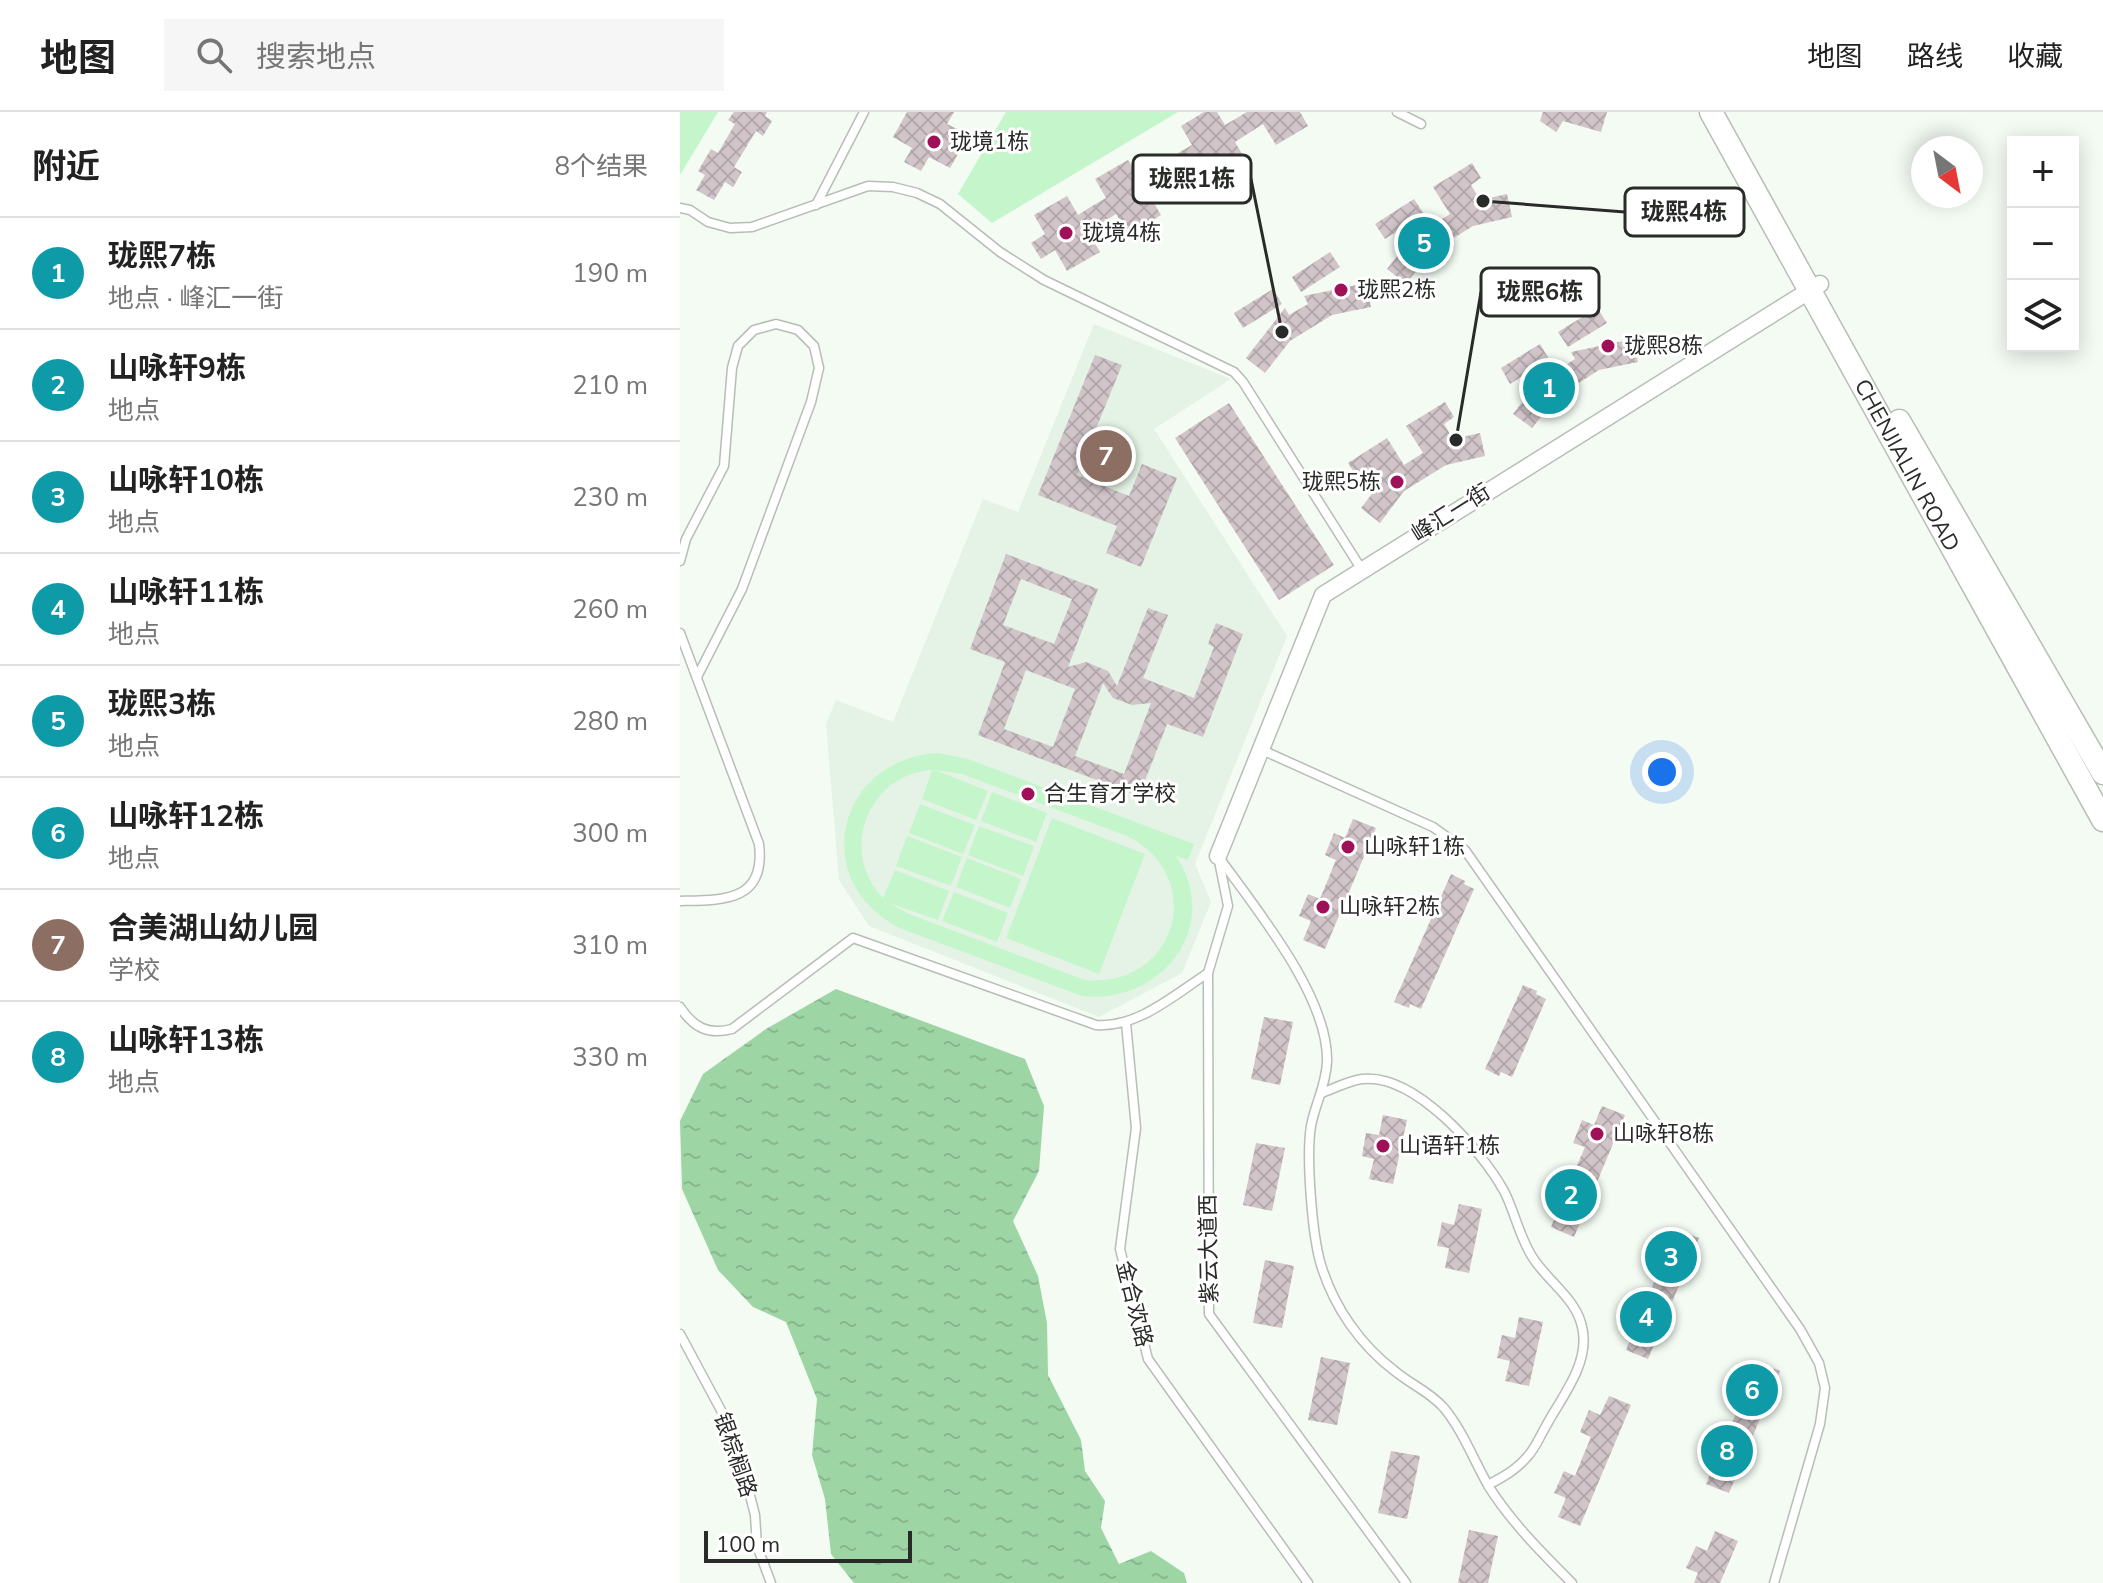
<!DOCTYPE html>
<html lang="zh">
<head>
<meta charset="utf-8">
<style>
	:root { --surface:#fff; --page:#f6f6f6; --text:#222; --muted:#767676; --line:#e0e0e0; --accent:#1a73e8 }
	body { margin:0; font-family:"Nunito Sans","Noto Sans SC",sans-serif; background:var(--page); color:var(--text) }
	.controls { position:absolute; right:24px; top:24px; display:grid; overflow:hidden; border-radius:0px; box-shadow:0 4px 20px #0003 }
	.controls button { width:72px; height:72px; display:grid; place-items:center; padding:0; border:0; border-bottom:2px solid var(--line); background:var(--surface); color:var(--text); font:40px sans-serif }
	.compass { position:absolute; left:1231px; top:24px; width:72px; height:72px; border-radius:50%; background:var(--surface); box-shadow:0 4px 20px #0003; rotate:148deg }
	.scale { position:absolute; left:24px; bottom:20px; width:208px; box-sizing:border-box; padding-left:8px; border:4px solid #282b28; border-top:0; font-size:22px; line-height:28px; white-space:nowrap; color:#282b28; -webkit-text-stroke:6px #fff; paint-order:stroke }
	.you { position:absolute; left:982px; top:660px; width:28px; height:28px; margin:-20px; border:6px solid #fff; border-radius:50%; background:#1a73e8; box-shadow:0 0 0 12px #1a73e833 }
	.badge { display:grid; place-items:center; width:52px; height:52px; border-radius:50%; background:var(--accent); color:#fff; font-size:26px; font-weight:700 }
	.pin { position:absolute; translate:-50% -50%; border:4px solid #fff; box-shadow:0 2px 8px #0006 }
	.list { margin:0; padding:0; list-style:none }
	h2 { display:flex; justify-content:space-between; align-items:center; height:104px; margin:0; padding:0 32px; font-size:34px }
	h2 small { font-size:26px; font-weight:400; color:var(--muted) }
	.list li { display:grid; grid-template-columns:52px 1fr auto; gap:24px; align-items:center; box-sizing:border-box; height:112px; padding:0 32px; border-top:2px solid var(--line) }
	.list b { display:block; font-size:30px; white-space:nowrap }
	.list p { margin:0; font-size:26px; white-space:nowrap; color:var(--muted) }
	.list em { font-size:26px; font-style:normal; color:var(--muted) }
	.icon { flex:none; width:44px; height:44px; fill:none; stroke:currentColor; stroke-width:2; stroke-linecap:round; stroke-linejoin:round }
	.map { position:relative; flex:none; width:1423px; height:1471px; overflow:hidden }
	header { display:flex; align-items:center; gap:48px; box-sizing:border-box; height:112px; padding:0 40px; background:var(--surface); border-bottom:2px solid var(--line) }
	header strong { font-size:38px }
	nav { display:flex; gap:44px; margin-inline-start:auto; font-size:28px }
	.search { width:560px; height:72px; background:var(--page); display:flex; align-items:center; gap:20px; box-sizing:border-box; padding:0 28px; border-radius:0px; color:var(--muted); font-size:30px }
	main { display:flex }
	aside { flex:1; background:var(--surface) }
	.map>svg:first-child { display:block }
	.built { fill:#e4f3e5 }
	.green { fill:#c5f6cb; fill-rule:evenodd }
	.water { fill:url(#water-ripples) }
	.building { fill:url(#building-cross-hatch); fill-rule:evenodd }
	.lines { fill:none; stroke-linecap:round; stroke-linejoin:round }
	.lane-casing { stroke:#b6beb6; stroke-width:11 }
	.street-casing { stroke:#b6beb6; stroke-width:19 }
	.secondary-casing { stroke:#b6beb6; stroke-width:25 }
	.lane { stroke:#fff; stroke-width:8 }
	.street { stroke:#fff; stroke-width:16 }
	.secondary { stroke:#fff; stroke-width:22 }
	.poi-dot { fill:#9f1059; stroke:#fff; stroke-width:3 }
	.labels { text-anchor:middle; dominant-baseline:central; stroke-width:6; stroke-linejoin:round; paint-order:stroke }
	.poi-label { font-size:22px; fill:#282b28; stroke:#fff; text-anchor:start }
	.street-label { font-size:22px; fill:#282b28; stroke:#fff }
	.leader { fill:none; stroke:#282b28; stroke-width:3 }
	.callout-dot { fill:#282b28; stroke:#fff; stroke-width:3 }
	.callout { fill:#fff; stroke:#282b28; stroke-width:3 }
	.callout-label { font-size:24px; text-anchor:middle; font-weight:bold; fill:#282b28 }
</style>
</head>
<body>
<header>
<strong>地图</strong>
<div class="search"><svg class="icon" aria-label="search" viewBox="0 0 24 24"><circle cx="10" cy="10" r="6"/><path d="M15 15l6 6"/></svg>搜索地点</div>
<nav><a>地图</a><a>路线</a><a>收藏</a></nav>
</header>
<main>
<aside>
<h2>附近<small>8个结果</small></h2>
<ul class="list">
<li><span class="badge" style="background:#0f9aa8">1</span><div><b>珑熙7栋</b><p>地点 · 峰汇一街</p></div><em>190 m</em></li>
<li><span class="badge" style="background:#0f9aa8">2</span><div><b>山咏轩9栋</b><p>地点</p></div><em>210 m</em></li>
<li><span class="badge" style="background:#0f9aa8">3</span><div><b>山咏轩10栋</b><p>地点</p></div><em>230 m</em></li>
<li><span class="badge" style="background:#0f9aa8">4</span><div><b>山咏轩11栋</b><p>地点</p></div><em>260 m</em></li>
<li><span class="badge" style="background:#0f9aa8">5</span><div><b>珑熙3栋</b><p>地点</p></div><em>280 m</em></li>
<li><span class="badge" style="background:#0f9aa8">6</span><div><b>山咏轩12栋</b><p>地点</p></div><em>300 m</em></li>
<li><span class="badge" style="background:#8d6e63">7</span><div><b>合美湖山幼儿园</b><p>学校</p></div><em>310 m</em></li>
<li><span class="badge" style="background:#0f9aa8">8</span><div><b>山咏轩13栋</b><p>地点</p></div><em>330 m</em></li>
</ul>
</aside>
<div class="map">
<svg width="1423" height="1471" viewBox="0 0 1423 1471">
	<defs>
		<pattern id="water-ripples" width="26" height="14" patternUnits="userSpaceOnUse" patternTransform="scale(2)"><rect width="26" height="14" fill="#9ed5a5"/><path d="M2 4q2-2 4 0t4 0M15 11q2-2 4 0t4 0" fill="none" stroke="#88b78e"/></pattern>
		<pattern id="building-cross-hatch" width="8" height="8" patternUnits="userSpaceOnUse" patternTransform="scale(2)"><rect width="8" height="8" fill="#d1c5c9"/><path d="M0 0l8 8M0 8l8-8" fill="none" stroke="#b3a9ad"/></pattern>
	</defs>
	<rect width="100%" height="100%" fill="#f3fbf3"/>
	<path class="built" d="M 414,212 L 551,267 L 474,317 L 607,524 L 515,752 L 531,790 L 502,861 L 419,905 L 189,814 L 159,768 L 146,612 L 156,588 L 213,610 L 303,387 L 338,400 Z"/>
	<g class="green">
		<path d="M 0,0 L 38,0 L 0,63 Z"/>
		<path d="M 326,0 L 498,0 L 312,111 L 278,82 Z"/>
		<path d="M 257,641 L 288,647 L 514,732 L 508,748 L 496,744 C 543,815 481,893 402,884 L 222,817 C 128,772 155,648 257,641 ZM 252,658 L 242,687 L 296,708 L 308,679 L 255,658 L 282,662 L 447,724 C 529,765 496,877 405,868 L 229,802 L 209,791 L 258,808 L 269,779 L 215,758 L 203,786 C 158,740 188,662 252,658 Z"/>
		<path d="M 312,680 L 367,701 L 356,730 L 301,709 Z"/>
		<path d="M 240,692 L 295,713 L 283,742 L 229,721 Z"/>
		<path d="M 372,706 L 465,742 L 419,862 L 326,826 Z"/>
		<path d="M 299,714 L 354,734 L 343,764 L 288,743 Z"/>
		<path d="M 227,724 L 282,745 L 271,774 L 216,754 Z"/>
		<path d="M 287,746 L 341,767 L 330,796 L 276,775 Z"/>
		<path d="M 274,780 L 328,801 L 317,830 L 262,809 Z"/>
	</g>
	<path class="water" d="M 156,877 L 345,947 L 364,994 L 359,1059 L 333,1109 L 358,1164 L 367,1211 L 368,1263 L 401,1328 L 405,1359 L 425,1389 L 421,1416 L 439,1452 L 471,1439 L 504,1461 L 507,1471 L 174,1471 L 151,1442 L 145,1387 L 132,1343 L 137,1287 L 106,1210 L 73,1195 L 38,1158 L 2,1077 L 0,1009 L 23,962 L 86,917 Z"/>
	<g class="building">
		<path d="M 54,0 L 87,0 L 85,4 L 92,9 L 83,24 L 76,19 L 54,55 L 62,60 L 53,75 L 45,70 L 34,88 L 16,78 L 25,63 L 18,59 L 31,37 L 38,41 L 55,12 L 48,8 Z"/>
		<path d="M 227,0 L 274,0 L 267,12 L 289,23 L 270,56 L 249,45 L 241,59 L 224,50 L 232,36 L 213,25 Z"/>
		<path d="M 524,0 L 537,0 L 545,13 L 567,0 L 620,0 L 628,14 L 596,33 L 583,12 L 555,30 L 567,50 L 535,70 L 522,49 L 508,57 L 498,41 L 512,33 L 501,14 Z"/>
		<path d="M 863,0 L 927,0 L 921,20 L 883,9 L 876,20 L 860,9 Z"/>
		<path d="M 448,48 L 459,66 L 473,58 L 483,74 L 469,83 L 481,103 L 449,123 L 436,102 L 422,111 L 408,119 L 420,140 L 387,159 L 375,138 L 361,147 L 351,131 L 365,122 L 354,103 L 387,84 L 398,103 L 412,94 L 426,86 L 415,67 Z"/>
		<path d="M 792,51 L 801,66 L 791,73 L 800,88 L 827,82 L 832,105 L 793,114 L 751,140 L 726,172 L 707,157 L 746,107 L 751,114 L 770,102 L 753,75 Z"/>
		<path d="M 734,87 L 744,102 L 705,127 L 695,112 Z"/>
		<path d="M 650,140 L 660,155 L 621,180 L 612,165 Z"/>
		<path d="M 686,171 L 691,195 L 652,203 L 610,229 L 585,261 L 566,246 L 605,196 L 609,203 L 628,192 L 624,184 Z"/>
		<path d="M 593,177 L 602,192 L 563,216 L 554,201 Z"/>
		<path d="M 917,196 L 927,211 L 888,235 L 878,220 Z"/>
		<path d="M 953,227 L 958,250 L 919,258 L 877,285 L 852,316 L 833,302 L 872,252 L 876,259 L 895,247 L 891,240 Z"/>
		<path d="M 860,232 L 869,247 L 830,272 L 821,256 Z"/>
		<path d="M 415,243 L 442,253 L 397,363 L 449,384 L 462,352 L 497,366 L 461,455 L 426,441 L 437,414 L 358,383 Z"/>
		<path d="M 765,290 L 774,305 L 764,312 L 773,327 L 800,321 L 805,344 L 766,353 L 724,379 L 700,411 L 681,396 L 698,374 L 688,359 L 678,366 L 668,351 L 707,326 L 724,353 L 743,341 L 726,314 Z"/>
		<path d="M 549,291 L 654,453 L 599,488 L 495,326 Z"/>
		<path d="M 326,442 L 418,477 L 388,555 L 406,550 L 428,559 L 437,574 L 468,496 L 488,503 L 463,566 L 514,586 L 534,535 L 528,532 L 536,511 L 563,522 L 523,625 L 487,612 L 459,684 L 298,623 L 325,550 L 290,537 ZM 341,467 L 392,487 L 374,532 L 323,513 ZM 346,558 L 395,577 L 373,635 L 324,617 ZM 423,571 L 433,586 L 452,593 L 471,591 L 444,662 L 395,644 Z"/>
		<path d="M 673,707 L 696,716 L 645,837 L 623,828 L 631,809 L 619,804 L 628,782 L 640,787 L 656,748 L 645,743 L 654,721 L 665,726 Z"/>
		<path d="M 771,762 L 785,769 L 784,772 L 794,777 L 741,897 L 730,892 L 729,896 L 714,890 Z"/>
		<path d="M 843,873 L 857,879 L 856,882 L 866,887 L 832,965 L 821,960 L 819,964 L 805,957 Z"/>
		<path d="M 584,905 L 613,910 L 600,973 L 571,967 Z"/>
		<path d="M 922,994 L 945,1003 L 894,1125 L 871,1115 L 879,1096 L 868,1091 L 877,1069 L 888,1074 L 905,1035 L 893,1031 L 902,1008 L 914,1013 Z"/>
		<path d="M 703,1003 L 727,1008 L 713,1072 L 689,1067 L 694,1047 L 682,1044 L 686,1021 L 699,1023 Z"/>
		<path d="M 576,1031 L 605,1036 L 592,1099 L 563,1093 Z"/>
		<path d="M 779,1092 L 802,1097 L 789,1161 L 765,1156 L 769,1136 L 757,1134 L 762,1110 L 774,1113 Z"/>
		<path d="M 997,1117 L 1019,1126 L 968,1247 L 946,1238 L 954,1219 L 942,1214 L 952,1192 L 963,1197 L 979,1158 L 968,1153 L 977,1131 L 988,1136 Z"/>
		<path d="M 585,1148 L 614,1154 L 602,1216 L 573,1211 Z"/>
		<path d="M 839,1205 L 863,1210 L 849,1274 L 825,1269 L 830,1249 L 817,1246 L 822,1223 L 835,1226 Z"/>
		<path d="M 641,1245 L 670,1251 L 657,1313 L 628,1308 Z"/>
		<path d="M 1077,1250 L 1100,1259 L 1049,1381 L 1026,1372 L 1034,1352 L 1023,1347 L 1032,1325 L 1044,1330 L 1060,1292 L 1048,1287 L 1057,1265 L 1069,1269 Z"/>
		<path d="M 929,1284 L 951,1293 L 900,1414 L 878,1405 L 886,1386 L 874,1381 L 884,1359 L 895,1364 L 903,1344 L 911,1325 L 900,1320 L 909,1298 L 920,1303 Z"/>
		<path d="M 711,1339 L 740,1344 L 727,1407 L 698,1401 Z"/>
		<path d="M 789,1418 L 818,1424 L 808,1471 L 778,1471 Z"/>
		<path d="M 1035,1419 L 1058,1429 L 1040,1471 L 1014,1471 L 1018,1461 L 1006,1456 L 1016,1434 L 1027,1439 Z"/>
	</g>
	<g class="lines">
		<defs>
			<g id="lane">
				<path d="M 717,0 L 741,12"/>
				<path d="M 136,93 L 184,0"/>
				<path d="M 0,96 L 10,98 L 28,110 L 50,116 L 72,115 L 188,74 L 213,75 L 237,81 L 260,92 L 320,140 L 364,168 L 554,260 L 563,270 L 682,458"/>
				<path d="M 0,449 L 6,427 L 44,354 L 52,256 L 58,234 L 74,218 L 96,212 L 118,218 L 134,234 L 139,256 L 131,290 L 62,477 L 17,565"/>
				<path d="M 0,521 L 79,732 C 86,790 43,788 0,789"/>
				<path d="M 582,638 L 753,715 L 785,738 L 1120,1217 L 1139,1251 L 1145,1276 L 1140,1312 L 1094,1471"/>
				<path d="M 538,744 C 576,797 649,885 647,950 C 646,974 635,992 631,1014 C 626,1044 632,1123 641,1153 C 654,1195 680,1233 716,1260 C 732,1273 750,1280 764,1296 C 783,1319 794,1349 809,1375 C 832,1411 862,1441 892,1471"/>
				<path d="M 539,749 L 548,794 L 528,861 L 529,1202 L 726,1471"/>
				<path d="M 0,895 C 14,916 28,923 52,917 L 173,826 L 416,913 C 458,916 494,883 528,861"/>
				<path d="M 446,911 L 456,1016 L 440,1137 L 468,1247 L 628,1471"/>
				<path d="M 642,981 C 655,976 668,969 682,967 C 735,961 801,1038 824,1079 C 835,1100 839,1125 853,1146 C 869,1171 899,1188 903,1220 C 908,1254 881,1286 866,1314 C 860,1324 855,1337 847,1345 C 836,1358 823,1365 808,1373"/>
				<path d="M 0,1222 L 43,1302 L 62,1352 L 75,1403 L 77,1434 L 91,1471"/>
			</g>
			<path id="street" d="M 538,744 L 643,483 L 1140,172"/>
			<g id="secondary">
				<path id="s1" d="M 1031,0 L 1423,708"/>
				<path d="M 1219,309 L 1423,661"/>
			</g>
		</defs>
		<use href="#lane" class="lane-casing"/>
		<use href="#street" class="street-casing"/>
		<use href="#secondary" class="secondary-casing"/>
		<use href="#lane" class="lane"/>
		<use href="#street" class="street"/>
		<use href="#secondary" class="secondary"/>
	</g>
	<g class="poi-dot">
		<circle cx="254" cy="30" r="8"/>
		<circle cx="386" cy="121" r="8"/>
		<circle cx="661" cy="178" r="8"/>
		<circle cx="928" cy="234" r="8"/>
		<circle cx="717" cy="370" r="8"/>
		<circle cx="348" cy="682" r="8"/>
		<circle cx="668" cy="735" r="8"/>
		<circle cx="643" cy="795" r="8"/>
		<circle cx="917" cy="1022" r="8"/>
		<circle cx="703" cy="1034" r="8"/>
	</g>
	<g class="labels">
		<g class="poi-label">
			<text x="270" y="30">珑境1栋</text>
			<text x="402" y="121">珑境4栋</text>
			<text x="677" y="178">珑熙2栋</text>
			<text x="944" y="234">珑熙8栋</text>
			<text x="701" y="370" text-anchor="end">珑熙5栋</text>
			<text x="364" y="682">合生育才学校</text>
			<text x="684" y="735">山咏轩1栋</text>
			<text x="659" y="795">山咏轩2栋</text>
			<text x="933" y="1022">山咏轩8栋</text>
			<text x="719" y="1034">山语轩1栋</text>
		</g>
		<g class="street-label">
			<text stroke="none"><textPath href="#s1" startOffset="404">CHENJIALIN ROAD</textPath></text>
			<text transform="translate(771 401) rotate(-32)">峰汇一街</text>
			<text transform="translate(529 1137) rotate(-91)">紫云大道西</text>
			<text transform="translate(454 1192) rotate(76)">金合欢路</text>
			<text transform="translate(55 1343) rotate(71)">银棕榈路</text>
		</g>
	</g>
	<path class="leader" d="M602 220L571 67M803 89L945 100M776 328L801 180"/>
	<g class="callout-dot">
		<circle cx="602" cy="220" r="8"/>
		<circle cx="803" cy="89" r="8"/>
		<circle cx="776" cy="328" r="8"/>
	</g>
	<g class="callout">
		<rect x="453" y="43" width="118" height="48" rx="8"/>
		<rect x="945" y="76" width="119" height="48" rx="8"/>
		<rect x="801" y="156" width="118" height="48" rx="8"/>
	</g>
	<g class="callout-label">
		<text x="512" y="75">珑熙1栋</text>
		<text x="1004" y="108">珑熙4栋</text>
		<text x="860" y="188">珑熙6栋</text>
	</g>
</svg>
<div class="controls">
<button>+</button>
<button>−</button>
<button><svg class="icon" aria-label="layers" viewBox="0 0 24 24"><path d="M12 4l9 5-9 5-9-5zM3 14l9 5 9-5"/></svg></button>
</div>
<svg class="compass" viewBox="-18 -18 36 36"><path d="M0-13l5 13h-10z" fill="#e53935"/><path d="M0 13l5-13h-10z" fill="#767676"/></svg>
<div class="scale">100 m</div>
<div class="you"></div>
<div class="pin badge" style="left:869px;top:276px;background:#0f9aa8">1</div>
<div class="pin badge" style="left:891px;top:1083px;background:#0f9aa8">2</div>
<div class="pin badge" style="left:991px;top:1145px;background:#0f9aa8">3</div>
<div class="pin badge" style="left:966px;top:1205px;background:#0f9aa8">4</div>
<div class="pin badge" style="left:744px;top:131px;background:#0f9aa8">5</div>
<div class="pin badge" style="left:1072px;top:1278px;background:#0f9aa8">6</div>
<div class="pin badge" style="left:426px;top:344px;background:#8d6e63">7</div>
<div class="pin badge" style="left:1047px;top:1339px;background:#0f9aa8">8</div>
</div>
</main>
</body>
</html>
